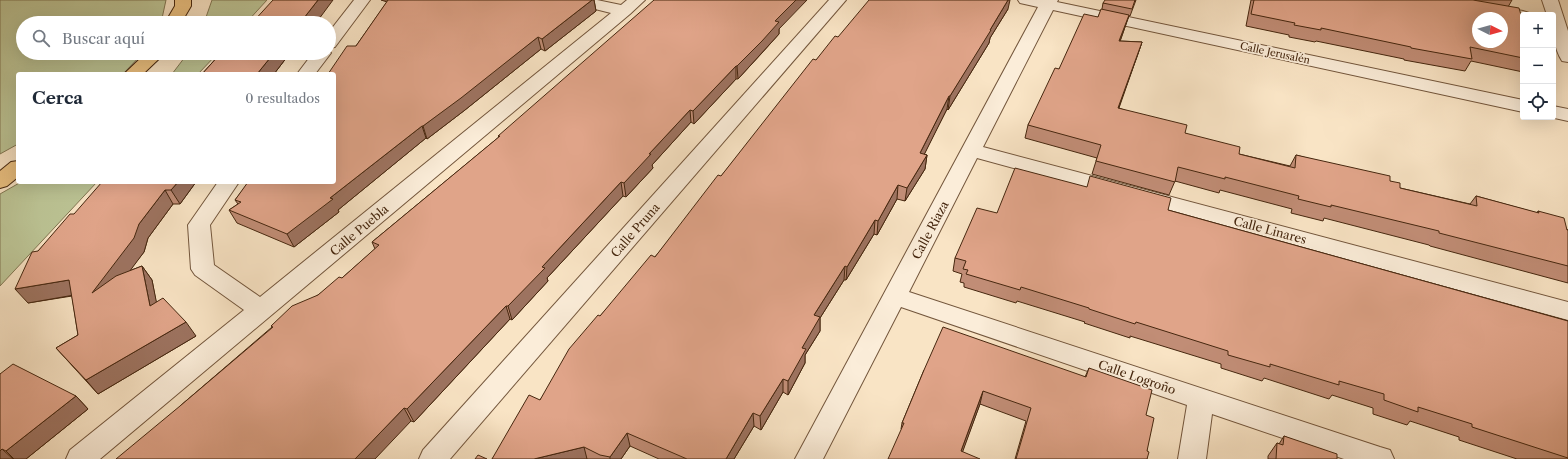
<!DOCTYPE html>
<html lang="es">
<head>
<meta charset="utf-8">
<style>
	:root { --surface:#fff; --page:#f2f2f3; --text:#1f2937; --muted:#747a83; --line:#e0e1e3 }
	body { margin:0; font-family:"Libre Caslon Text",serif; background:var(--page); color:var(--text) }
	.controls { position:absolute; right:12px; top:12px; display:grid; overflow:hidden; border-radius:4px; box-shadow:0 4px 16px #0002 }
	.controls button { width:36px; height:36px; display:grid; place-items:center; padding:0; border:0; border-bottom:1px solid var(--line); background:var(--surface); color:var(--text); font:20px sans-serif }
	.compass { position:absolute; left:1472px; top:12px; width:36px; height:36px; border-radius:50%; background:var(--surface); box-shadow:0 4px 16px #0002; rotate:95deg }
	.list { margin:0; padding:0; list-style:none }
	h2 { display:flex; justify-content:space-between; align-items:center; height:52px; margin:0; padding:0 16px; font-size:17px }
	h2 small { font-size:13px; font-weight:400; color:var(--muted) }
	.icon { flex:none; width:22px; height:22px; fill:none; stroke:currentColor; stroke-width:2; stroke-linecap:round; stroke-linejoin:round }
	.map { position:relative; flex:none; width:1568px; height:459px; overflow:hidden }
	.search { position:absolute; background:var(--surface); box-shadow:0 4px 16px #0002; left:16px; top:16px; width:320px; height:44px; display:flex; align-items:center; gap:10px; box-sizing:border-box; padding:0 14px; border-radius:22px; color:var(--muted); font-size:15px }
	.panel { position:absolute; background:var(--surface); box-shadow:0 4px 16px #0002; left:16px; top:72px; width:320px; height:112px; border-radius:4px }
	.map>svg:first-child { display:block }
	.green { fill:#bcc495; stroke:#817652 }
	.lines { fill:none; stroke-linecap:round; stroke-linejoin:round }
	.minor-casing { stroke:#73563c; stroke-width:2 }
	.highway-casing { stroke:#46270f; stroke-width:2 }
	.minor { fill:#fbedd9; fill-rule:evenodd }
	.highway { fill:#ecc282; fill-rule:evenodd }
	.wall { fill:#c18d76; stroke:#46270f }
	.shaded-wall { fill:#9d7360; stroke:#46270f }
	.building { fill:#e0a489; stroke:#46270f; fill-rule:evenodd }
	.labels { text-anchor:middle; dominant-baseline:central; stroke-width:3.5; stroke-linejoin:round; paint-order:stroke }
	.far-street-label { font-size:10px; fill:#46270f; stroke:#fbedd9 }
	.street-label { font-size:12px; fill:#46270f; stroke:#fbedd9 }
</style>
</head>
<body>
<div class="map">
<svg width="1568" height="459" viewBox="0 0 1568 459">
	<rect width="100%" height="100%" fill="#f9e4c5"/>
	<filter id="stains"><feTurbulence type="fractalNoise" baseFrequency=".005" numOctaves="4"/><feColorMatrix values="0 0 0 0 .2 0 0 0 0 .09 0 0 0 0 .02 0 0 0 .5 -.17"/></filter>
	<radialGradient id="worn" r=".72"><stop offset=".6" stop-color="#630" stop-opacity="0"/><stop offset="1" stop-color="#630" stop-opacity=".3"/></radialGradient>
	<g class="green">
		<path d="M 0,0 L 166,0 L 161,23 L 23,23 L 23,53 L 143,53 L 123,74 L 18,74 L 18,144 L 0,154 Z"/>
		<path d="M 212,0 L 267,0 L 246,23 L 204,23 Z"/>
		<path d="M 188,53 L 218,53 L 198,74 L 172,74 Z"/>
		<path d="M 21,182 L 97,182 L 0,286 L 0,194 Z"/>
	</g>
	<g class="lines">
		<defs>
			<g id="minor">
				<path d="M 354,0 L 370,0 L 335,47 L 329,48 L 329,32 Z"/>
				<path d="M 569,0 L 597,0 L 621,5 L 627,0 L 645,0 L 630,14 L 100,459 L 66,459 L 70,450 L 244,310 L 195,275 L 191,269 L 188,225 L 218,182 L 239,182 L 210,225 L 214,265 L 260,297 L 611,13 L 571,3 Z"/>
				<path d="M 829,0 L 846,0 L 450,459 L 419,459 L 423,450 Z"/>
				<path d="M 1018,0 L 1058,0 L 1057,2 L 1523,100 L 1523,112 L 1053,10 L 983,147 L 1568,302 L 1568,320 L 977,158 L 909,292 L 1380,447 L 1390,450 L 1394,459 L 1344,459 L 1212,414 L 1206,459 L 1178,459 L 1187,405 L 901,307 L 823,459 L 795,459 L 1038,7 L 1020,3 Z"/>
				<path d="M 1429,0 L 1463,0 L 1523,11 L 1529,13 L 1530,15 L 1523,15 L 1523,21 L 1437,5 L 1431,3 Z"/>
				<path d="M 1542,0 L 1558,0 L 1568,31 L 1568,62 L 1562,61 C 1553,47 1553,30 1553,15 L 1547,15 Z"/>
				<path d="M 329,51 L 331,53 L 315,74 L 297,74 L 313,53 L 329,53 Z"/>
				<path d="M 1553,106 L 1568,109 L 1568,121 L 1550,117 L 1553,117 Z"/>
			</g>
			<g id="highway">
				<path d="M 175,0 L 191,0 L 191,6 L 181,23 L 165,23 L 175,6 Z"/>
				<path d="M 146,53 L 165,53 L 143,74 L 124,74 Z"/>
				<path d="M 18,161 L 18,177 L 7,186 L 0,188 L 0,171 L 11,162 Z"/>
			</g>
		</defs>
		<use href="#minor" class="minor-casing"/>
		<use href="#highway" class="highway-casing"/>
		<use href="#minor" class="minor"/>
		<use href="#highway" class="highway"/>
	</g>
	<g class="wall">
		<path d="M 381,0 L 594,0 L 596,11 L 545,51 L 541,49 L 465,110 L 427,139 L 426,138 L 338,210 L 339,212 L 294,247 L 237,223 L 229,210 L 238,204 L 235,200 L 356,46 L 387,2 Z"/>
		<path d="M 1136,0 L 1130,16 L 1129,16 L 1120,41 L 1142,42 L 1119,108 L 1239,154 L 1290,166 L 1296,155 L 1390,181 L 1400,188 L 1470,204 L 1476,196 L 1537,213 L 1538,211 L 1568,230 L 1568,283 L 1430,246 L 1429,245 L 1324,218 L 1323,221 L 1291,213 L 1292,209 L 1220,190 L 1219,193 L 1175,181 L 1169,195 L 1092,174 L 1097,158 L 1025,138 L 1028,125 L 1059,69 L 1098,17 L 1102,9 L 1103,3 Z"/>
		<path d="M 1251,0 L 1512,0 L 1508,7 L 1523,22 L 1523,72 L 1471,61 L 1465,71 L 1404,60 L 1404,59 L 1316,41 L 1315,42 L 1289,37 L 1289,35 L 1246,26 Z"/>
		<path d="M 1008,9 L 990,38 L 989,43 L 948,110 L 947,109 L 924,154 L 927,155 L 925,169 L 905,201 L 897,199 L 877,235 L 874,234 L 846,280 L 844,280 L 820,318 L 820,331 L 805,355 L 805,363 L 788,395 L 783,392 L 761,430 L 754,426 L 734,459 L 659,459 L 630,446 L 621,459 L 492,459 L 540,400 L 600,316 L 655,257 L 816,60 L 838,37 Z"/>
		<path d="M 779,29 L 779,34 L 762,53 L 738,79 L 736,79 L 694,124 L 691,122 L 652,165 L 653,168 L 626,197 L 623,196 L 547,278 L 548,281 L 512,320 L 510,319 L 414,422 L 411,421 L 180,406 L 272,327 L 271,326 L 318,295 L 342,278 L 375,249 L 372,242 L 499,137 L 498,136 Z"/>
		<path d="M 221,53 L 293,53 L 290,57 L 287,57 L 274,74 L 202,74 Z"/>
		<path d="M 196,182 L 180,204 L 173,204 L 148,238 L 144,252 L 129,271 L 142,266 L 152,280 L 156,302 L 196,336 L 98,394 L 56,348 L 78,335 L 72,296 L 28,303 L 38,251 L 74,214 Z"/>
		<path d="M 1168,210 L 1568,321 L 1568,459 L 1517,459 L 1459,440 L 1459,437 L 1410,421 L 1407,425 L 1373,414 L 1373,408 L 1332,395 L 1329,399 L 1264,378 L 1262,381 L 1221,368 L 1221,364 L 1130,336 L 1130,338 L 1084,323 L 1085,322 L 1017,301 L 1016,303 L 964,287 L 964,283 L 960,282 L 962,274 L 953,271 L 955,258 L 997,213 Z"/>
		<path d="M 1089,368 L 1146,415 L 1147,451 L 1147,459 L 1015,459 L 1026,421 L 980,404 L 962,452 L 901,429 L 902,423 L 924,370 L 1085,377 Z"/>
		<path d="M 0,374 L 76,396 L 88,409 L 26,459 L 0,459 Z"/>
		<path d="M 1284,436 L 1337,459 L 1268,459 L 1268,456 L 1277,443 L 1279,444 Z"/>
	</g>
	<g class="shaded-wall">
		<path d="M 318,0 L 333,0 L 316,23 L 300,23 Z"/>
		<path d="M 592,0 L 594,0 L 596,11 L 545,51 L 542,39 Z"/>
		<path d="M 796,0 L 807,0 L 779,29 L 779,34 L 738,79 L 737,66 L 775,21 Z"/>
		<path d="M 1008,0 L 1010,0 L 1008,9 L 990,38 L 989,43 L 948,110 L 950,96 L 990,30 Z"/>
		<path d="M 1129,15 L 1125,27 L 1116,53 L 1119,41 Z"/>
		<path d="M 538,37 L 541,49 L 465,110 L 427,139 L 423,126 Z"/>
		<path d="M 1142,42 L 1138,54 L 1114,120 L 1118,108 Z"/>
		<path d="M 274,53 L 286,53 L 287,57 L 274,74 L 257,74 Z"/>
		<path d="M 288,53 L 293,53 L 290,57 Z"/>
		<path d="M 736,66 L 736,79 L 694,124 L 693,111 Z"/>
		<path d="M 949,96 L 947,109 L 918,167 L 920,153 Z"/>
		<path d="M 690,110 L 691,122 L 652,165 L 653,168 L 626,197 L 624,183 L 649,154 Z"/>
		<path d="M 422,126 L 426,138 L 338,210 L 339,212 L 294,247 L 287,234 L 330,198 Z"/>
		<path d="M 927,155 L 925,169 L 905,201 L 907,188 Z"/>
		<path d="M 178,182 L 196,182 L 180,204 L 171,190 Z"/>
		<path d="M 621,182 L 623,196 L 547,278 L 548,281 L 512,320 L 508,306 L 542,267 Z"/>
		<path d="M 898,185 L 897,199 L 877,235 L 878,221 Z"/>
		<path d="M 165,190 L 173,204 L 148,238 L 144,252 L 103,307 L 92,293 L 139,224 Z"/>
		<path d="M 875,220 L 874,234 L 846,280 L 847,267 Z"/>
		<path d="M 142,266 L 152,280 L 160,320 L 150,306 Z"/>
		<path d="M 845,266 L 844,280 L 820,318 L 820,331 L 805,355 L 805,363 L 788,395 L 788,381 L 802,348 L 814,315 Z"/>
		<path d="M 69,280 L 80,294 L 28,303 L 15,289 Z"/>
		<path d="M 506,306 L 510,319 L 414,422 L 407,409 Z"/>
		<path d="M 186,322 L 196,336 L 98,394 L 86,380 Z"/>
		<path d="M 783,379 L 783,392 L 761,430 L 760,416 Z"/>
		<path d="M 983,391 L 980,404 L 960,459 L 961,451 Z"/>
		<path d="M 76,396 L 88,409 L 26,459 L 14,459 L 6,451 Z"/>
		<path d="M 404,408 L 411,421 L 375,459 L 355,459 Z"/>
		<path d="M 753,413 L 754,426 L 734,459 L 726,459 Z"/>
		<path d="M 627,433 L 630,446 L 621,459 L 610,459 L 610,457 Z"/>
		<path d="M 584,447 L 587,459 L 534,459 Z"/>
		<path d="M 2,449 L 13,459 L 0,459 L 0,451 Z"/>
	</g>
	<g class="building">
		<path d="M 273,0 L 318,0 L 300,23 L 252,23 Z"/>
		<path d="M 388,0 L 592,0 L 542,39 L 538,37 L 461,98 L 423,126 L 422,126 L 330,198 L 333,199 L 287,234 L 229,210 L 241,202 L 235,200 L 248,182 L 334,182 L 334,74 L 328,74 L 347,46 L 356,46 Z"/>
		<path d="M 654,0 L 796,0 L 775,21 L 779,22 L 762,41 L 737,66 L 736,66 L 693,111 L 690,110 L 649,154 L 651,154 L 624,183 L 621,182 L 542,267 L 545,268 L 508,306 L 506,306 L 407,409 L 404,408 L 355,459 L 116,459 L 180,406 L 273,327 L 271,326 L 292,306 L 318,295 L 339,277 L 342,278 L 379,245 L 372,242 L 500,136 L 498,136 Z"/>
		<path d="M 869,0 L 1008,0 L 990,30 L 991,30 L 950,96 L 949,96 L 920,153 L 927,155 L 907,188 L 898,185 L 878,221 L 875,220 L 847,267 L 845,266 L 814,315 L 820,317 L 802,348 L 806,349 L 788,381 L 783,379 L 760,416 L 753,413 L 726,459 L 687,459 L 627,433 L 610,457 L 600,455 L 584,447 L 534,459 L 492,459 L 529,395 L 540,400 L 569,349 L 598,315 L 600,316 L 651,255 L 655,257 L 718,175 L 721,176 L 813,59 L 816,60 L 835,36 L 838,37 Z"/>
		<path d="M 1105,0 L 1135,0 L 1132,9 L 1103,3 Z"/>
		<path d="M 1254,0 L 1473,0 L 1519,8 L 1523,22 L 1523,58 L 1470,47 L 1472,59 L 1411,48 L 1411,47 L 1321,28 L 1321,30 L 1294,25 L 1295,23 L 1251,14 ZM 1478,18 L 1502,18 L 1502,42 L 1478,42 Z"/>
		<path d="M 1101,9 L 1129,15 L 1119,41 L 1142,42 L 1118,108 L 1187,125 L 1185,133 L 1240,147 L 1239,154 L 1295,168 L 1296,155 L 1390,176 L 1390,181 L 1400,183 L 1400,188 L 1477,206 L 1476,196 L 1539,213 L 1538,211 L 1564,218 L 1567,230 L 1568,230 L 1568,266 L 1439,233 L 1439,231 L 1331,205 L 1331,207 L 1298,199 L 1299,196 L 1225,177 L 1225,179 L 1178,167 L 1175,182 L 1096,161 L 1101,145 L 1028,125 L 1055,68 L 1059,69 L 1084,14 L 1098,17 Z"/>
		<path d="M 221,53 L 274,53 L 257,74 L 202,74 Z"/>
		<path d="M 1015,168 L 1087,187 L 1090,176 L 1171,198 L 1168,210 L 1568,321 L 1568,458 L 1472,427 L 1472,424 L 1418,407 L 1418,412 L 1384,400 L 1384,394 L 1339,381 L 1339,385 L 1270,364 L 1270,367 L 1228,355 L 1228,351 L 1136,322 L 1135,324 L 1089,309 L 1089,308 L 1021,287 L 1020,290 L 966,274 L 968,270 L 963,269 L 966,261 L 955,258 L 977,208 L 997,213 Z"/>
		<path d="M 102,182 L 178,182 L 171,190 L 165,190 L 139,224 L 134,238 L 92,293 L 116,276 L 142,266 L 150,306 L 163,298 L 186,322 L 86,380 L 56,348 L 78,335 L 69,280 L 15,289 L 32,252 L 38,251 L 70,214 L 74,214 Z"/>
		<path d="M 943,327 L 1086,377 L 1089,368 L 1152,390 L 1146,415 L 1154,418 L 1147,451 L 1149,452 L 1147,459 L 1016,459 L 1031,408 L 983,391 L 961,451 L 980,459 L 888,459 L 904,423 L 902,423 L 924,370 Z"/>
		<path d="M 13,364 L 76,396 L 6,451 L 2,449 L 0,451 L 0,374 Z"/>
		<path d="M 1284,436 L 1337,454 L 1337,459 L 1276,459 L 1277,443 L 1283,445 Z"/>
		<path d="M 478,455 L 487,459 L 475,459 Z"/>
	</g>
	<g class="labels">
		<g class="far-street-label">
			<text transform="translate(1275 53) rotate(12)">Calle Jerusalén</text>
		</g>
		<g class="street-label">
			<text transform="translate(359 230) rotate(-40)">Calle Puebla</text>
			<text transform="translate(635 230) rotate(-49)">Calle Pruna</text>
			<text transform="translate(930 230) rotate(-62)">Calle Riaza</text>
			<text transform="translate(1270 230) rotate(15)">Calle Linares</text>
			<text transform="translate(1137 377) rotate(19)">Calle Logroño</text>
		</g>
	</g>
	<rect width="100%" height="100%" filter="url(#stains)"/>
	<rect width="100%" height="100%" fill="url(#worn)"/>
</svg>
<div class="controls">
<button>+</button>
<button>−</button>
<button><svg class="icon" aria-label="locate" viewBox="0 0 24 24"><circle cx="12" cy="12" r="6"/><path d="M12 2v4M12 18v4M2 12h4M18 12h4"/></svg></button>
</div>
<svg class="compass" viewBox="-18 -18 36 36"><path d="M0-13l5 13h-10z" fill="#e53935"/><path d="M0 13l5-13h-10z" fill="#747a83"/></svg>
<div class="search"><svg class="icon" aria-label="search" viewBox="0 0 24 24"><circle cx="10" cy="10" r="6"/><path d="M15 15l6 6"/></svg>Buscar aquí</div>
<section class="panel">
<h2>Cerca<small>0 resultados</small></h2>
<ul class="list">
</ul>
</section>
</div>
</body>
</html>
